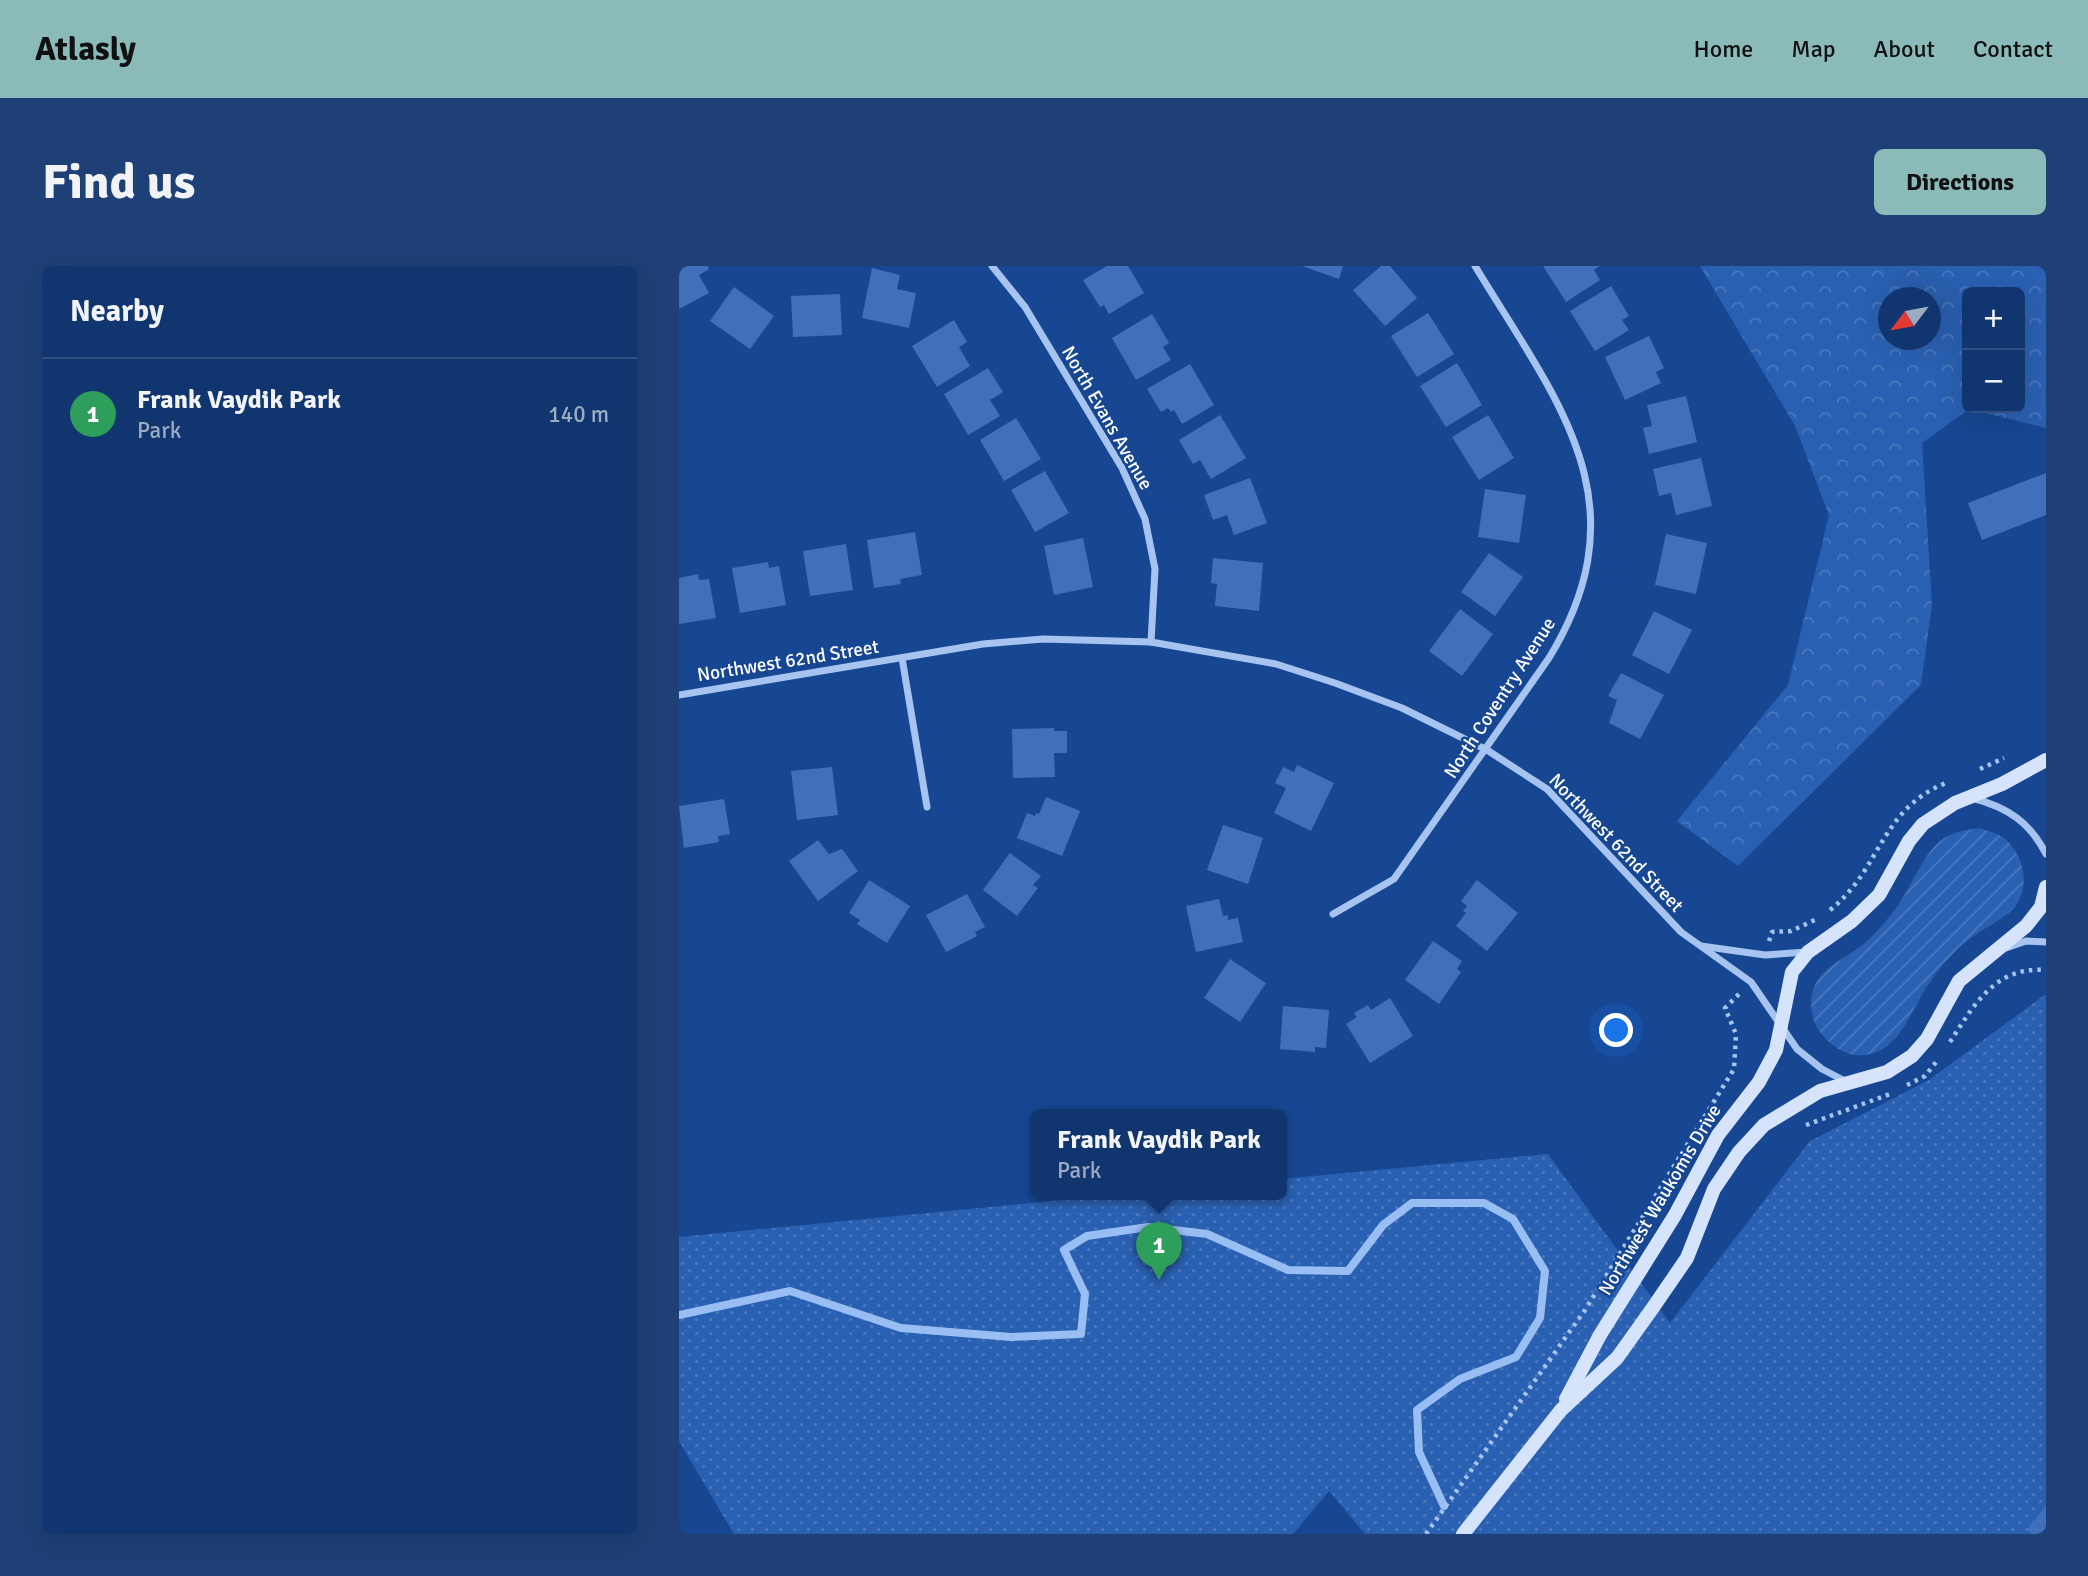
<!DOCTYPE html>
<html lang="en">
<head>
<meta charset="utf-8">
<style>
	:root { --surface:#11356e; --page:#1e4076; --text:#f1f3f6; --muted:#9cabc2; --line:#305081; --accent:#8bbbb9 }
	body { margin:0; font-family:Signika,sans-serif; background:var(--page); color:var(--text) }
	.controls { position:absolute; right:21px; top:21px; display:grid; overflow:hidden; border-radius:10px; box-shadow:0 7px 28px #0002 }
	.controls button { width:63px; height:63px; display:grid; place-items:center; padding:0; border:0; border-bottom:2px solid var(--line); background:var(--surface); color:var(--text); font:35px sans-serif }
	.compass { position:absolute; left:1199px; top:21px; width:63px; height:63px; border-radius:50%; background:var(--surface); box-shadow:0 7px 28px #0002; rotate:238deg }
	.you { position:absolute; left:938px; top:765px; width:24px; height:24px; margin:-18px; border:5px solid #fff; border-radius:50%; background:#1a73e8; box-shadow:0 0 0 10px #1a73e833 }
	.badge { display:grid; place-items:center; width:46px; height:46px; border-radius:50%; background:var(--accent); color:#fff; font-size:23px; font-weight:700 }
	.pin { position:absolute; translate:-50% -58px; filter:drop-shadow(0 2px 4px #0008) }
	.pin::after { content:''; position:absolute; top:37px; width:24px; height:21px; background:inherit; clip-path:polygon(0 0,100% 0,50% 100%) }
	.popup { position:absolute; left:352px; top:843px; width:256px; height:91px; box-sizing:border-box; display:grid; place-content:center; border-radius:10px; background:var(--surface); filter:drop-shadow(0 2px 5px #0005); font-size:23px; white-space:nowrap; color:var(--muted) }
	.popup b { font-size:26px; color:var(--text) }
	.popup::after { content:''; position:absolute; left:50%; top:100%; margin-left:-14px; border:14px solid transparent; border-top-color:var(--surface) }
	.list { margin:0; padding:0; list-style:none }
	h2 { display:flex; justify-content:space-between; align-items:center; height:91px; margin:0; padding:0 28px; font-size:30px }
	h2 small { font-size:23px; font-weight:400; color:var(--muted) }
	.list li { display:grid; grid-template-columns:46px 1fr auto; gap:21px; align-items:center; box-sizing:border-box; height:112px; padding:0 28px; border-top:2px solid var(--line) }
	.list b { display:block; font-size:26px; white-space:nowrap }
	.list p { margin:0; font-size:23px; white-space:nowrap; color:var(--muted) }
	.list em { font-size:23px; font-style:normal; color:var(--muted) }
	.map { position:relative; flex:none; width:1367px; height:1268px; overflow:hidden; border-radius:10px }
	header { display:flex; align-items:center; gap:42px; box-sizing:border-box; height:98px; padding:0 35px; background:var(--accent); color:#111 }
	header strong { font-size:33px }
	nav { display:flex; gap:38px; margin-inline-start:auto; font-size:24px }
	.intro { display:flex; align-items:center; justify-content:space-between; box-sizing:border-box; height:168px; padding:0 42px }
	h1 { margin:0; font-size:49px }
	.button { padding:18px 32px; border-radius:10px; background:var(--accent); color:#111; font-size:24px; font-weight:700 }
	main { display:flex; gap:42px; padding:0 42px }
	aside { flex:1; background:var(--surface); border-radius:10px; box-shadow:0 7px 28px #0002 }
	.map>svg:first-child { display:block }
	.forest { fill:url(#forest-crowns); fill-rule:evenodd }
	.park { fill:url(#park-dots) }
	.garden { fill:url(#garden-furrows) }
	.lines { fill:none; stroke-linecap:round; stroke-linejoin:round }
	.stream { stroke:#99bef3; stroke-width:8 }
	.building { fill:#4070ba }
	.path { stroke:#a7c4f0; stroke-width:4.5; stroke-dasharray:3.5 5; stroke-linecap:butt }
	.minor { stroke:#a7c4f0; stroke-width:7 }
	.secondary { stroke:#d5e3fb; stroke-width:14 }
	.labels { text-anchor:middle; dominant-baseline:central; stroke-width:5; stroke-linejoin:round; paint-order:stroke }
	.street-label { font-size:19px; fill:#fff; stroke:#174793 }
</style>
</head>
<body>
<header>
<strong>Atlasly</strong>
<nav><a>Home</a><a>Map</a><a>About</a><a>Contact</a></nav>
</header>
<div class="intro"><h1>Find us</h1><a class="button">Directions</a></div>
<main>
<aside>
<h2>Nearby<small></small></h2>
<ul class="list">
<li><span class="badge" style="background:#2e9e5b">1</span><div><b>Frank Vaydik Park</b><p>Park</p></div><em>140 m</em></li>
</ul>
</aside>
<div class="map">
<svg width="1367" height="1268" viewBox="0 0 1367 1268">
	<defs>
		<pattern id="forest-crowns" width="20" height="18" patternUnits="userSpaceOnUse" patternTransform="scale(1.75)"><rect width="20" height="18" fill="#2a60b1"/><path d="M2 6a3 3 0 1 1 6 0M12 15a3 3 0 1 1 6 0" fill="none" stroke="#4a78bd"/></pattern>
		<pattern id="park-dots" width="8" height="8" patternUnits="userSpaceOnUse" patternTransform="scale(1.75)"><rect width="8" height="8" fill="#2a60b1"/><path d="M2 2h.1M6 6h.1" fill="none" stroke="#4a78bd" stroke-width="1.8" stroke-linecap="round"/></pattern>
		<pattern id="garden-furrows" width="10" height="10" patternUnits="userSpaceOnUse" patternTransform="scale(1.75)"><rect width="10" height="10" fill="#2a60b1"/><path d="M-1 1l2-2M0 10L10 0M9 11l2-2" fill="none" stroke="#4a78bd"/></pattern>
	</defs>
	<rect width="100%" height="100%" fill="#174793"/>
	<path class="forest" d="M 1021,0 L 1367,0 L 1367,162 L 1290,143 L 1243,177 L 1253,339 L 1242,419 L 1059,600 L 998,555 L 1109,419 L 1150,249 L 1116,160 ZM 1288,26 L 1341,26 L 1341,142 L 1288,142 ZM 1210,32 L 1252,32 L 1252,74 L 1210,74 Z"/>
	<path class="park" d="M 1367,728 L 1367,1268 L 686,1268 L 650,1225 L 614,1268 L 55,1268 L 0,1175 L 0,971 L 445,928 L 602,928 L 603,913 L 869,888 L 991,1057 L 1131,875 L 1250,814 Z"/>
	<path class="garden" d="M 1301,562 C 1308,565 1318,567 1325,572 C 1345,588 1353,622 1334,643 C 1323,654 1307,661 1295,670 C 1278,681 1262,700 1251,716 C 1231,744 1220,793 1176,789 C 1162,787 1149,777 1141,766 C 1135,759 1132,746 1132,736 C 1134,702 1163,696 1186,677 C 1197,667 1206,656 1215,645 C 1230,626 1244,588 1261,575 C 1272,566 1287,564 1301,562 Z"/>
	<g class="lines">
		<path class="stream" d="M 0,1049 L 111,1025 L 222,1062 L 332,1071 L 402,1068 L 406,1028 L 385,984 L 408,970 L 469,961 L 528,968 L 609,1004 L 669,1005 L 704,959 L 733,937 L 805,937 L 834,953 L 866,1005 L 861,1052 L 837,1091 L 781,1113 L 738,1144 L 740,1186 L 765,1240"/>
	</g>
	<g class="building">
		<path d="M 0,0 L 29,0 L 30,3 L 20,9 L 30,27 L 0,43 Z"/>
		<path d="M 428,0 L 449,0 L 465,27 L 430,48 L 425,39 L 421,41 L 404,14 Z"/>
		<path d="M 623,0 L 664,0 L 660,13 Z"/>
		<path d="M 702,0 L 711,0 L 738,32 L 706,60 L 674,24 Z"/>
		<path d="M 864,0 L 921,0 L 915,4 L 921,14 L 887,36 Z"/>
		<path d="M 193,2 L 221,9 L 218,23 L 237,27 L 230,62 L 183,52 Z"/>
		<path d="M 932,20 L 950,50 L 943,54 L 950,64 L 916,85 L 891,45 Z"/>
		<path d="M 55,21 L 95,50 L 71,83 L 31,55 Z"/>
		<path d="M 161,28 L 163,69 L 114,71 L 112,30 Z"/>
		<path d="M 749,47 L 775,88 L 738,111 L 712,70 Z"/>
		<path d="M 473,48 L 490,77 L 484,81 L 492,94 L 457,114 L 433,72 Z"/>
		<path d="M 275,54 L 288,76 L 280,81 L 291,100 L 258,121 L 233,80 Z"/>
		<path d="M 970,70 L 985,102 L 977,106 L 982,117 L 946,134 L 926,91 Z"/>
		<path d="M 778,97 L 803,139 L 767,161 L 741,120 Z"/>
		<path d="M 511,98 L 535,139 L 503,158 L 495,144 L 492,146 L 489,142 L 482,146 L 468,123 Z"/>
		<path d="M 309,102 L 324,126 L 311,134 L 321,150 L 289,169 L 265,128 Z"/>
		<path d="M 1007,130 L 1018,176 L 970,188 L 964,162 L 973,160 L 968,139 Z"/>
		<path d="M 541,149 L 567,192 L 532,213 L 521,194 L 514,198 L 500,174 Z"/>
		<path d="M 809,149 L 835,192 L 800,214 L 773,171 Z"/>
		<path d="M 337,152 L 362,193 L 325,215 L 301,174 Z"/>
		<path d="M 1022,192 L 1033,240 L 997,249 L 992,227 L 980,230 L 974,203 Z"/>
		<path d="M 366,205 L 390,247 L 356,266 L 332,224 Z"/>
		<path d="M 1367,207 L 1367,249 L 1303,274 L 1289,237 Z"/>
		<path d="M 571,212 L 588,257 L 555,269 L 548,249 L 534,254 L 525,229 Z"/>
		<path d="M 806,223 L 847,229 L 840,277 L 799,271 Z"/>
		<path d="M 236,266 L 243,309 L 221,313 L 222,318 L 195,322 L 188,274 Z"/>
		<path d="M 987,268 L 1028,277 L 1017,328 L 976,319 Z"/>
		<path d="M 404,272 L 414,321 L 375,329 L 365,280 Z"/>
		<path d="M 167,278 L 174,324 L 131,330 L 124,285 Z"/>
		<path d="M 810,287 L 844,311 L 816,350 L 782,326 Z"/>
		<path d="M 534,292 L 584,297 L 580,345 L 536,340 L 538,318 L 532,317 Z"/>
		<path d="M 89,296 L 90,302 L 100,300 L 107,339 L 61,347 L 53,302 Z"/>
		<path d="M 19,308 L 20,314 L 30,313 L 37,352 L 0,358 L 0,312 Z"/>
		<path d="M 781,343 L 814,368 L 783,410 L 750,385 Z"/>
		<path d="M 975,345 L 1013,364 L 990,408 L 953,389 Z"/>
		<path d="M 942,407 L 985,429 L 961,473 L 930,457 L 938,434 L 929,430 Z"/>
		<path d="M 375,462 L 375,465 L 388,465 L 388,487 L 375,487 L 376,511 L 334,512 L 333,463 Z"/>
		<path d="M 618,499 L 655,517 L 632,565 L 595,547 L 607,522 L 596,517 L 604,501 L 615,506 Z"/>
		<path d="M 153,501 L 159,549 L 118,554 L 112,505 Z"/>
		<path d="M 367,531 L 401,545 L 383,590 L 338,572 L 348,547 L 356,550 L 357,547 L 360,548 Z"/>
		<path d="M 45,533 L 51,568 L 39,570 L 40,576 L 5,582 L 0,540 Z"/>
		<path d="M 544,559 L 584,572 L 569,618 L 528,604 Z"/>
		<path d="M 139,574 L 150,588 L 163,583 L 179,605 L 139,635 L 110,595 Z"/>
		<path d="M 331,587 L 362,610 L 354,619 L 359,622 L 338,650 L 304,624 Z"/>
		<path d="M 190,614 L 231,640 L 208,677 L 178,658 L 181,654 L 170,647 Z"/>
		<path d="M 798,614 L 839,647 L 808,685 L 777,660 L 787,647 L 784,645 L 788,640 L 782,635 Z"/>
		<path d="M 288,628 L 306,661 L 296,666 L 298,670 L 267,686 L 247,649 Z"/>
		<path d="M 540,633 L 544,650 L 549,649 L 549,654 L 559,652 L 564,676 L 517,686 L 507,640 Z"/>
		<path d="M 754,675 L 783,695 L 778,703 L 782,706 L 760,738 L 726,714 Z"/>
		<path d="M 551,693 L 587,717 L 561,756 L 525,732 Z"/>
		<path d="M 711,732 L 734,770 L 691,797 L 667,758 L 678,751 L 675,747 L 689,739 L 692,744 Z"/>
		<path d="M 604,740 L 650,744 L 647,782 L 636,781 L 636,786 L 601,783 Z"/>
		<path d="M 1367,1239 L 1367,1268 L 1353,1268 L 1348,1264 Z"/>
	</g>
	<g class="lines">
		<g class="path">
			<path d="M 1301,503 L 1325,492"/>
			<path d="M 1151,644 C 1202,604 1201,543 1267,517"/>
			<path d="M 1090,675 L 1093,666 L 1112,665 L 1138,653"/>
			<path d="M 1271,776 C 1295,739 1316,700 1367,704"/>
			<path d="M 1228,819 L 1246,810 L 1258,795"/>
			<path d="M 1127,859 L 1211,828"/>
			<path d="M 747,1268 L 906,1044 L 1055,803 L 1057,768 L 1046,742 L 1061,727"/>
		</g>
		<g class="minor">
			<path d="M 313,0 L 346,41 L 443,202 L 466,253 L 476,303 L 472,376"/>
			<path d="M 223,392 L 248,541"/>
			<path d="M 0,429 L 304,378 L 364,373 L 472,376 L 597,398 L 656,417 L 723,442 L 808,484 L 868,523 L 1002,666 L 1072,716 L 1118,783 L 1143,803 L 1166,815"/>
			<path d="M 1293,532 C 1328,541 1351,556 1367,588"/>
			<path d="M 654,648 L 715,613 L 870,392 C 966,235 877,134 796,0"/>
			<path d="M 1022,680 L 1086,689 L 1128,686"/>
			<path d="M 1327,682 L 1347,675 L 1367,676"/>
		</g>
		<g class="secondary">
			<path d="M 887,1133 L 921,1069 L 996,949 L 1039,869 L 1080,816 L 1097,784 L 1113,706 L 1129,686 L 1173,655 L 1200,629 L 1230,575 L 1244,558 L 1276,537 L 1323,518 L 1367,494"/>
			<path d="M 784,1268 L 882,1144 L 938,1092 L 973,1043 L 1008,992 L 1035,923 L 1060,886 L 1085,859 L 1141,825 L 1208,806 L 1233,790 L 1248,773 L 1280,715 L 1347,660 L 1362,641 L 1367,621"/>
		</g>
	</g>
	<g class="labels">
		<g class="street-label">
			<text transform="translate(428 152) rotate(60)">North Evans Avenue</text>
			<text transform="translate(109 395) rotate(-9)">Northwest 62nd Street</text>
			<text transform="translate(821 432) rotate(-57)">North Coventry Avenue</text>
			<text transform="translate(937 577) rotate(46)">Northwest 62nd Street</text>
			<text transform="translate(981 934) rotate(-59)">Northwest Waukomis Drive</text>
		</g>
	</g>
</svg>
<div class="controls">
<button>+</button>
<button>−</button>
</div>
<svg class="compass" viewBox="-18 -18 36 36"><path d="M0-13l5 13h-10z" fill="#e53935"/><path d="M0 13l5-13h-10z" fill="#9cabc2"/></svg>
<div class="you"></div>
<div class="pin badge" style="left:480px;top:1014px;background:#2e9e5b">1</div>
<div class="popup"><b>Frank Vaydik Park</b>Park</div>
</div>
</main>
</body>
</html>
